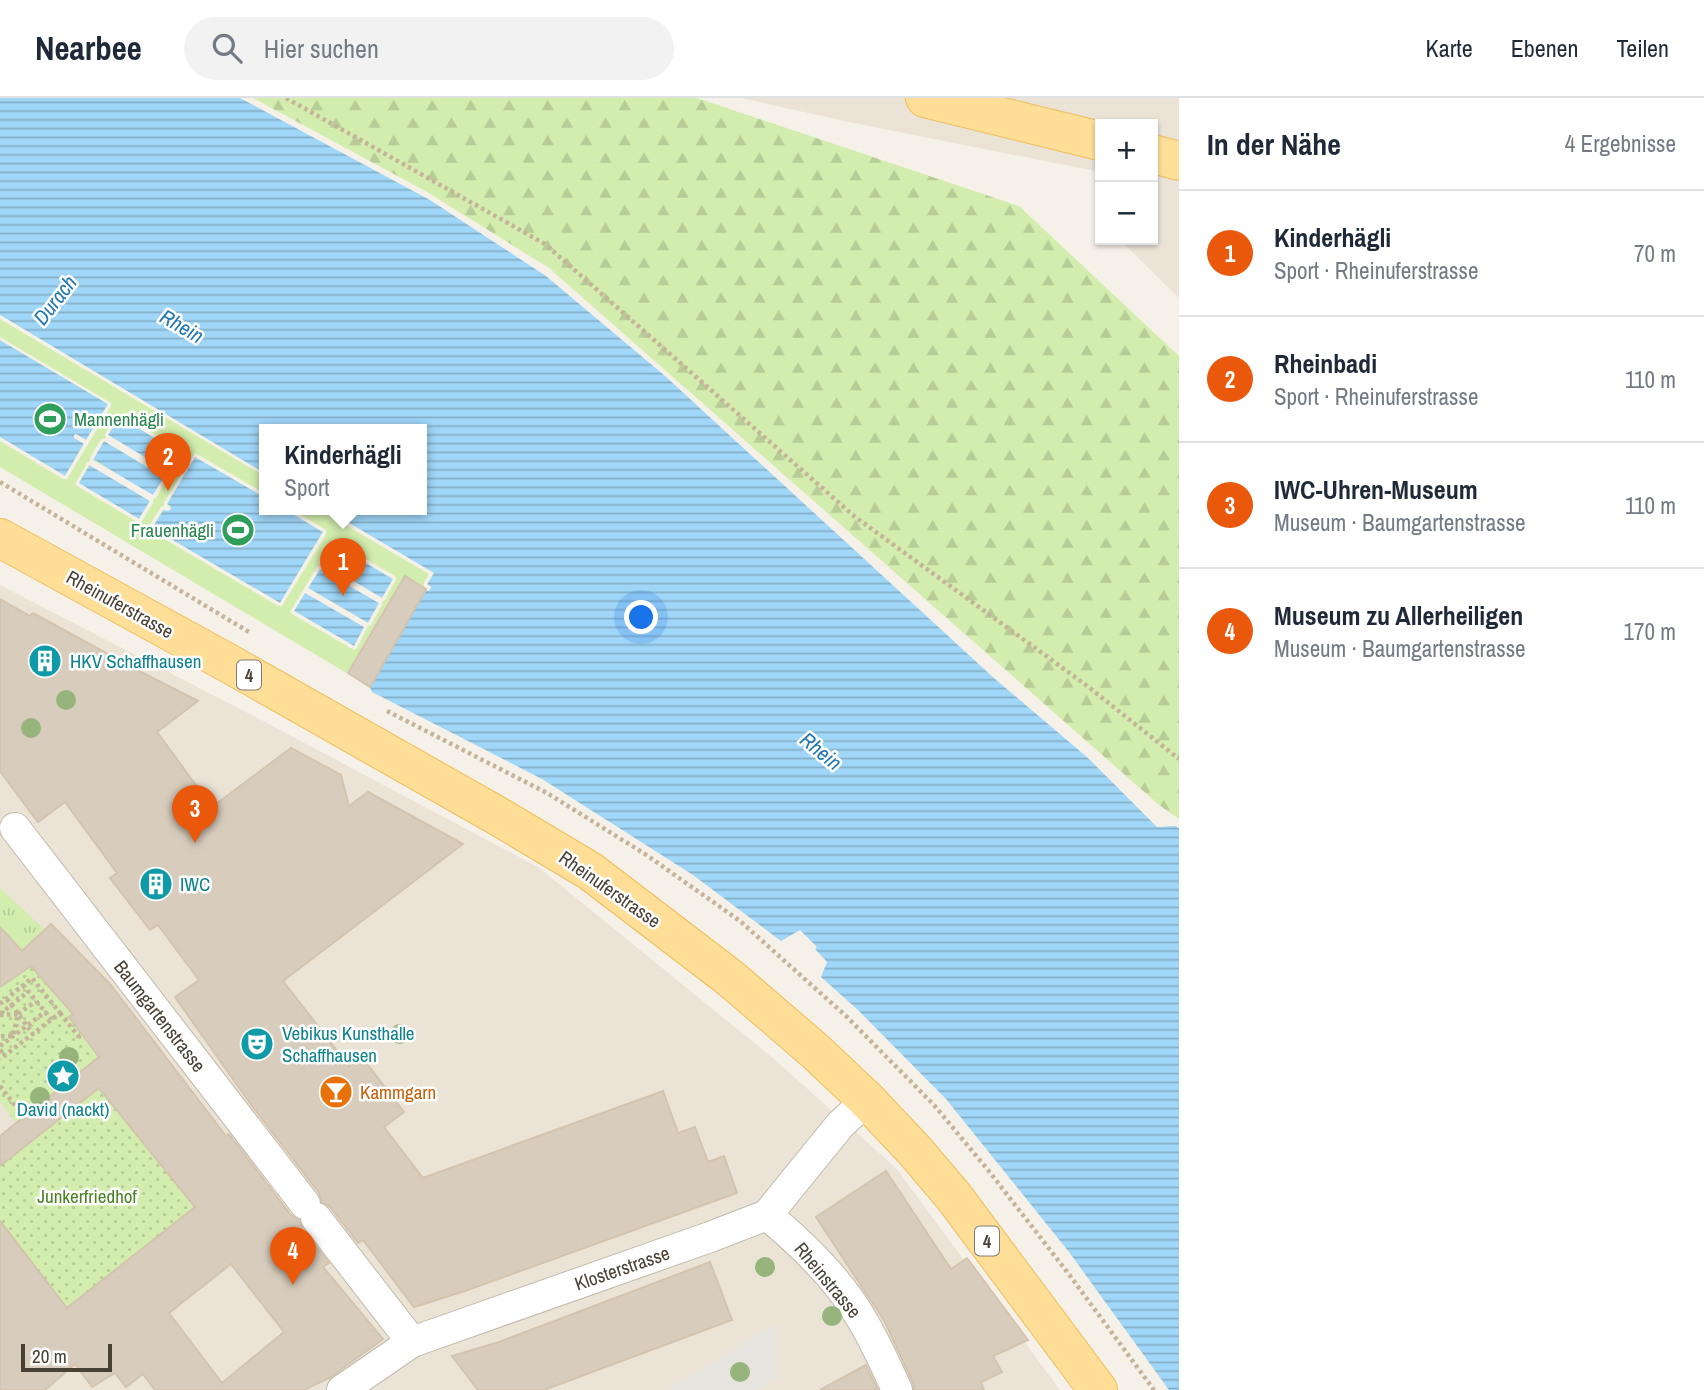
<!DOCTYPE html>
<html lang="de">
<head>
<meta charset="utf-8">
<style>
	:root { --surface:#fff; --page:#f2f2f3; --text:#1f2937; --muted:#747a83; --line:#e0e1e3; --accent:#ea580c }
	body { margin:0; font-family:"Archivo Narrow",sans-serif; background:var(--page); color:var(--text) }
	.controls { position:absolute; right:21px; top:21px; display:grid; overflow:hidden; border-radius:0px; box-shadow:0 2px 5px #0004 }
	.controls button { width:63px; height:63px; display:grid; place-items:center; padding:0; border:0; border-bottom:2px solid var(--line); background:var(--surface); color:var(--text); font:35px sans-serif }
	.scale { position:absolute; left:21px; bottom:18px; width:91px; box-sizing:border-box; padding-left:7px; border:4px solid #4a4136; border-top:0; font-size:19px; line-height:24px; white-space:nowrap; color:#4a4136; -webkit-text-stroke:5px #fff; paint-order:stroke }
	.you { position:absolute; left:642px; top:520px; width:24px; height:24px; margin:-18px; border:5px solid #fff; border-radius:50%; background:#1a73e8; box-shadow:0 0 0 10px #1a73e833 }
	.badge { display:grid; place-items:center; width:46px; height:46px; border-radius:50%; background:var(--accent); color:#fff; font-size:23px; font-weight:700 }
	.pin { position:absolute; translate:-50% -58px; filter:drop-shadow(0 2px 4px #0008) }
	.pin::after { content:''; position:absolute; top:37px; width:24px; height:21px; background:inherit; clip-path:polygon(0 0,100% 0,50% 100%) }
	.popup { position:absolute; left:259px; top:326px; width:168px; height:91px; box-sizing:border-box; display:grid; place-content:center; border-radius:0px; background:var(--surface); filter:drop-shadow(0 2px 5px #0005); font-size:23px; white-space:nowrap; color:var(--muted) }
	.popup b { font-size:26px; color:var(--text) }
	.popup::after { content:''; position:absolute; left:50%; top:100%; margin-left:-14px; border:14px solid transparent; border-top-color:var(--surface) }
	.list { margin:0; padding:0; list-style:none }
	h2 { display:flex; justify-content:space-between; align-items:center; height:91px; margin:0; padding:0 28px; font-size:30px }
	h2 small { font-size:23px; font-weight:400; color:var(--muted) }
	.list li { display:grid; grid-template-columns:46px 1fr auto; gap:21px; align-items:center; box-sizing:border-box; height:126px; padding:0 28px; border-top:2px solid var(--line) }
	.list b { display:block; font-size:26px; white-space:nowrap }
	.list p { margin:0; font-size:23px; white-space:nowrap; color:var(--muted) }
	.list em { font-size:23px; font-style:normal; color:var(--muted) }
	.icon { flex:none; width:38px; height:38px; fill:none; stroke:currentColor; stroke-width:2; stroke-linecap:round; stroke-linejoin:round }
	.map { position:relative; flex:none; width:1179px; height:1292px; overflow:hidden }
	header { display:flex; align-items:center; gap:42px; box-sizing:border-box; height:98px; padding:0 35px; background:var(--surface); border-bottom:2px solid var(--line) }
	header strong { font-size:33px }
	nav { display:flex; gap:38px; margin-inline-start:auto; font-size:24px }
	.search { width:490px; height:63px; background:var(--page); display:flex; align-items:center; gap:18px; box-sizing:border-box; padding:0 24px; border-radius:38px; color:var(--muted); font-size:26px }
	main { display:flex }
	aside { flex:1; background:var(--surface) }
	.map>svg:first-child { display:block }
	.residential { fill:#eae3d6 }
	.grass { fill:url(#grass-tufts) }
	.forest { fill:url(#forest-firs) }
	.garden { fill:url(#garden-dots) }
	.pitch { fill:#d3edae }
	.parking { fill:#e7e4e0 }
	.water { fill:url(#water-rules) }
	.pier { fill:#f6f1e8; fill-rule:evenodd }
	.building { fill:#d8cdbd; stroke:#d4c4af; stroke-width:2; fill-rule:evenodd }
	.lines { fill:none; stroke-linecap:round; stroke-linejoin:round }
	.minor-casing { stroke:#c2b9aa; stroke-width:32 }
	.primary-casing { stroke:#efbe5d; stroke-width:40 }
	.path { stroke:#c5b49a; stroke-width:4.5; stroke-dasharray:3.5 3.5; stroke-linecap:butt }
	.minor { stroke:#fff; stroke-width:30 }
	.primary { stroke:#ffde98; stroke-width:38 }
	.tree { fill:#97b47c }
	.labels { text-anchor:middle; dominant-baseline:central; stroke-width:5; stroke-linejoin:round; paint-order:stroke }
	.shield { fill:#fff; stroke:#807a72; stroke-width:2 }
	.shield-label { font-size:18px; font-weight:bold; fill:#4a4136 }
	.leisure-label { font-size:19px; fill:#27864d; stroke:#fff; text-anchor:start }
	.street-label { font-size:19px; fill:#4a4136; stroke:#fff }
	.culture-label { font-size:19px; fill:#0d838f; stroke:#fff; text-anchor:start }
	.food-label { font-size:19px; fill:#c56008; stroke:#fff; text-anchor:start }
	.park-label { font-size:19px; fill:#4a8223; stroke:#fff }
	.water-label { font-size:21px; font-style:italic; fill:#2278af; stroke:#fff }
</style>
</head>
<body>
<header>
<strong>Nearbee</strong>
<div class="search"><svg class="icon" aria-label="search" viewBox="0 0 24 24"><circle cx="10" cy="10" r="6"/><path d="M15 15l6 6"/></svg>Hier suchen</div>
<nav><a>Karte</a><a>Ebenen</a><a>Teilen</a></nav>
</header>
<main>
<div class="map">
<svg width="1179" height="1292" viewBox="0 0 1179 1292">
	<defs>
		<pattern id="grass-tufts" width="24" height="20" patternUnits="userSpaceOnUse" patternTransform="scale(1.75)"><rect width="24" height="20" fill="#d3edae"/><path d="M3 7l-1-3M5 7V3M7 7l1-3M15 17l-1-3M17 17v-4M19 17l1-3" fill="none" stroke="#b7cc96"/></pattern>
		<pattern id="forest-firs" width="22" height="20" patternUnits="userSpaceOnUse" patternTransform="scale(1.75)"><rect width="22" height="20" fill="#d3edae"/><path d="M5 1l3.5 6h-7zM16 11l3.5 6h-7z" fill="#b7cc96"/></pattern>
		<pattern id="garden-dots" width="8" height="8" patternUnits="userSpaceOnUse" patternTransform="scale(1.75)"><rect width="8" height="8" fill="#d3edae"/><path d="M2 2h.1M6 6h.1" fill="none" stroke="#b7cc96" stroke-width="1.8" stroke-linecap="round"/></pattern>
		<pattern id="water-rules" width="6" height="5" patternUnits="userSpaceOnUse" patternTransform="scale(1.75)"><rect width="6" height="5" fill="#a0d6f7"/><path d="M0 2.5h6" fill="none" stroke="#84afc9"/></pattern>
	</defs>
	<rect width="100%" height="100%" fill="#f6f1e8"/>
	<g class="residential">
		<path d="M 741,0 L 1179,0 L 1179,200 L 1120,142 L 1153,142 L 1153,26 L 1100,26 L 1100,74 L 849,24 Z"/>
		<path d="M 0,487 L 265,624 L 538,769 L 774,961 L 896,1070 L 1060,1292 L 0,1292 Z"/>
	</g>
	<path class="grass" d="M 0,790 L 45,832 L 22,853 L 6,836 L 0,840 Z"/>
	<path class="forest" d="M 253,0 L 697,0 L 1019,108 L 1179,258 L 1179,721 L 1159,707 L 549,170 L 427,94 Z"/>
	<g class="garden">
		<path d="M 31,868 L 73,916 L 99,959 L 16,1025 L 0,1003 L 0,889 Z"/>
		<path d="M 99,990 L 195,1109 L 67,1210 L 0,1123 L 0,1068 Z"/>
	</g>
	<path class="pitch" d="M 0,217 L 264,375 L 264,412 L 327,412 L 434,475 L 370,589 L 0,369 Z"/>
	<path class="parking" d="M 775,1226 L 776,1279 L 754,1292 L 668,1292 Z"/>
	<g class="water">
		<path d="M 0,0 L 240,0 L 430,102 L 546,178 L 665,278 L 995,581 L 1088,660 L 1157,729 L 1175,728 L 1179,730 L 1179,1292 L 1169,1292 L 1069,1154 L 946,1001 L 859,913 L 821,879 L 827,864 L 815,851 L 817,849 L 800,832 L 781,843 L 693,777 L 542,681 L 372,594 L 370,589 L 426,491 L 429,493 L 431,489 L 427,487 L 433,475 L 327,412 L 422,412 L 422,332 L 264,332 L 264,375 L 0,217 Z"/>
		<path d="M 0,242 L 108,306 L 86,342 L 82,340 L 80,342 L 84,345 L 65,378 L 0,339 Z"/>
		<path d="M 119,318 L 179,355 L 168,373 L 108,337 Z"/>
		<path d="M 104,343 L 164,379 L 153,398 L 93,361 Z"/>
		<path d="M 195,359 L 264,399 L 264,412 L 286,412 L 323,434 L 280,505 L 152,430 L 164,411 L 170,412 L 171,408 L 167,406 Z"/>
		<path d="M 90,367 L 150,403 L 139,421 L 78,385 Z"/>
		<path d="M 334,446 L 393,481 L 382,500 L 322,465 Z"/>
		<path d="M 320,471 L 379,505 L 368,525 L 308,490 Z"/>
		<path d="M 305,494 L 365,529 L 354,548 L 294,513 Z"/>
	</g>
	<g class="pier">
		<path d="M 0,217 L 264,375 L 264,378 L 0,221 Z"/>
		<path d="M 0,239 L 111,305 L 111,308 L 67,381 L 63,381 L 0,343 L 0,339 L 65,378 L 84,346 L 74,340 L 74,337 L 76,336 L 86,342 L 108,306 L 0,242 Z"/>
		<path d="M 119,315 L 181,352 L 183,354 L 171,375 L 167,377 L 167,380 L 156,400 L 153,401 L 153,405 L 142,423 L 139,425 L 77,388 L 75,386 L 87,365 L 90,363 L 90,360 L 101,341 L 106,340 L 105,336 ZM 119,319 L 179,354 L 168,373 L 108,337 ZM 104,343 L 164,379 L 153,397 L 93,362 ZM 89,367 L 150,403 L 139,421 L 79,385 Z"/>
		<path d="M 195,355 L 264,395 L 264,399 L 195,359 L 167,406 L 171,411 L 168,413 L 163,412 L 152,430 L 280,505 L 323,434 L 286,412 L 293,412 L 326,432 L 326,436 L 282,508 L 278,508 L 149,432 L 149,428 L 161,409 L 164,408 L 164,404 Z"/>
		<path d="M 324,412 L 327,412 L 434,475 L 427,486 L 431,489 L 429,493 L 426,492 L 370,589 L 367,587 L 424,489 L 424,485 L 429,476 L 325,415 Z"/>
		<path d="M 333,442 L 395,478 L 396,481 L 385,502 L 382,504 L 382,507 L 371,527 L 368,528 L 357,550 L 354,552 L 292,516 L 290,514 L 317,469 L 320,467 L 319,463 ZM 334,446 L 393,481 L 382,500 L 323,465 ZM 320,471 L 379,505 L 368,525 L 308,490 ZM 305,495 L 364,529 L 354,548 L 294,513 Z"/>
	</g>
	<g class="building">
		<path d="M 405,478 L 426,491 L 370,589 L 348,575 Z"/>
		<path d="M 0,501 L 30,518 L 33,515 L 139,573 L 198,603 L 157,634 L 212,709 L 291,650 L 341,677 L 349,708 L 368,694 L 463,746 L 283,883 L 349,968 L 362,959 L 404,1014 L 384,1029 L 423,1080 L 663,993 L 678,1035 L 695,1029 L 708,1064 L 724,1058 L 737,1095 L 465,1193 L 414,1209 L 363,1142 L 358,1145 L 330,1109 L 322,1104 L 319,1095 L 252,1008 L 175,899 L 199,882 L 158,827 L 150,832 L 110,780 L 117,775 L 65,704 L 38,724 L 0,673 Z"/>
		<path d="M 51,826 L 110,886 L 226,1038 L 229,1036 L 291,1117 L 299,1122 L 302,1131 L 329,1165 L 323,1169 L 383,1241 L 331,1279 L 304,1292 L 155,1292 L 143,1276 L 126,1289 L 115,1275 L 92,1289 L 75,1266 L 45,1292 L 0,1292 L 0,1123 L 67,1210 L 195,1109 L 99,990 L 0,1068 L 0,1038 L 99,959 L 69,919 L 73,916 L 31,868 L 0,889 L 0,829 L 22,853 ZM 231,1166 L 284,1234 L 222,1285 L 169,1215 Z"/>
		<path d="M 886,1073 L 951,1171 L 967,1160 L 1028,1242 L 993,1258 L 1002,1274 L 981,1284 L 984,1292 L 914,1292 L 913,1285 L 885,1224 L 816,1119 Z"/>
		<path d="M 710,1164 L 732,1222 L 544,1292 L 478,1292 L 452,1258 L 499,1244 Z"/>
		<path d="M 866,1267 L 878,1292 L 820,1292 Z"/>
	</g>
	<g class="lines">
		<defs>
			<g id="minor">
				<path d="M 15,730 L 305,1106"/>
				<path d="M 767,1117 C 801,1145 839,1182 861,1220 C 875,1243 886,1268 897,1292"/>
				<path d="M 316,1120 L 412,1244"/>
				<path d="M 342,1292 L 412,1244 L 710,1139 L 767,1117 L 840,1027 L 867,1002"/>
			</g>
			<g id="primary">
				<path d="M 925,0 L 1100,43"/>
				<path d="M 1153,56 L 1179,63"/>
				<path d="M 0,440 L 228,565 L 496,717 L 590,773 L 730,880 L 815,953 L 867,1002 L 915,1053 L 954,1099 L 1098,1292"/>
			</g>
		</defs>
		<use href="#minor" class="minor-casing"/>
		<use href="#primary" class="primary-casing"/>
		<g class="path">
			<path d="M 286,0 L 545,146 L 854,418 L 1086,587 L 1179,661"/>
			<path d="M 0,384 L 249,534"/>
			<path d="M 387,613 L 547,695 L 645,756 L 740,823 L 846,918 L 934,1007 L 988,1072 L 1068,1175 L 1154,1292"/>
			<path d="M 23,887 L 51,921"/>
			<path d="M 7,901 L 33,936"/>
			<path d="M 0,906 L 32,880 L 60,915 L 0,961"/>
			<path d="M 60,915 L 79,939 L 76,942"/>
			<path d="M 0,916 L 28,894"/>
			<path d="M 18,916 L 36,903"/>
			<path d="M 0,917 L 18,916 L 13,938 L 0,938"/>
			<path d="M 0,948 L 45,914"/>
			<path d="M 0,952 L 5,957"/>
			<path d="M 0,988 L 24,1019"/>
		</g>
		<use href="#minor" class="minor"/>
		<use href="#primary" class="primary"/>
	</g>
	<g class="tree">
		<circle cx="66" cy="602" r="10"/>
		<circle cx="31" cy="630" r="10"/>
		<circle cx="400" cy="936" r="10"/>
		<circle cx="69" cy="959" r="10"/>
		<circle cx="40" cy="999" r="10"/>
		<circle cx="765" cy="1169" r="10"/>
		<circle cx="832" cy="1218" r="10"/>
		<circle cx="740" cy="1274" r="10"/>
	</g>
	<defs>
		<symbol id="stadium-disc" viewBox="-11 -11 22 22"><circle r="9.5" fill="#2e9e5b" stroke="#fff"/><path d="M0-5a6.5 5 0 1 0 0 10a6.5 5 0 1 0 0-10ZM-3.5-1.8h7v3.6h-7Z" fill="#fff"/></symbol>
		<symbol id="building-disc" viewBox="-11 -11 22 22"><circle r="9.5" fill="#0f9aa8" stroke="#fff"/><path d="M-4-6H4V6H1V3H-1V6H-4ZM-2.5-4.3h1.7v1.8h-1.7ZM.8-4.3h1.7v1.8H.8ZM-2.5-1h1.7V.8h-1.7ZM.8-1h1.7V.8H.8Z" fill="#fff"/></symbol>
		<symbol id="theatre-disc" viewBox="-11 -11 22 22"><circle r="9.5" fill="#0f9aa8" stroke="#fff"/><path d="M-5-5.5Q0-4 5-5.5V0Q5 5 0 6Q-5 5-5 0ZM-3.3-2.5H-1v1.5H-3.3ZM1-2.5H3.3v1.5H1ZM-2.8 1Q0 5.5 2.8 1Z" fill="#fff"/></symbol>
		<symbol id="sight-disc" viewBox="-11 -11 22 22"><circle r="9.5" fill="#0f9aa8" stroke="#fff"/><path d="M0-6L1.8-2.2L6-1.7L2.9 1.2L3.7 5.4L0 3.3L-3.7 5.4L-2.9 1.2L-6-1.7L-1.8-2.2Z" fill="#fff"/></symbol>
		<symbol id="bar-disc" viewBox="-11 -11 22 22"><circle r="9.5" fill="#e8710a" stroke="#fff"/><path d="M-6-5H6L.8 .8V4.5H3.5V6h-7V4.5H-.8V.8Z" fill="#fff"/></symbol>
	</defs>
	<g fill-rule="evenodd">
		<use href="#stadium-disc" x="31" y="302" width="38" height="38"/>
		<use href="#stadium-disc" x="219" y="413" width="38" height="38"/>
		<use href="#building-disc" x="26" y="544" width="38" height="38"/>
		<use href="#building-disc" x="137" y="767" width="38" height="38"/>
		<use href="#theatre-disc" x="238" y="927" width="38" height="38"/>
		<use href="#sight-disc" x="44" y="959" width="38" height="38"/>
		<use href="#bar-disc" x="317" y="975" width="38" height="38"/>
	</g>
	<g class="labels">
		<g class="shield">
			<rect x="237" y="562.5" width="24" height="29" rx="5"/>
			<rect x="975" y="1128.5" width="24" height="29" rx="5"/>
		</g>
		<g class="shield-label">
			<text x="249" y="577">4</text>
			<text x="987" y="1143">4</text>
		</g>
		<g class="leisure-label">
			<text x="74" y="321">Mannenhägli</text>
			<text x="214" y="432" text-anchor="end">Frauenhägli</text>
		</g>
		<g class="street-label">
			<text transform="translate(120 506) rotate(29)">Rheinuferstrasse</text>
			<text transform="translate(610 791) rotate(35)">Rheinuferstrasse</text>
			<text transform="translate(160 918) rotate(52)">Baumgartenstrasse</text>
			<text transform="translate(622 1170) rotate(-19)">Klosterstrasse</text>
			<text transform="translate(828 1182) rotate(50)">Rheinstrasse</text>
		</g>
		<g class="culture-label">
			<text x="70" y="563">HKV Schaffhausen</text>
			<text x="180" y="786">IWC</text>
			<text x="282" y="935">Vebikus Kunsthalle<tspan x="282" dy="22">Schaffhausen</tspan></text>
			<text x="63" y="1011" text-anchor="middle">David (nackt)</text>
		</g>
		<g class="food-label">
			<text x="360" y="994">Kammgarn</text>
		</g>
		<g class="park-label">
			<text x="87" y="1098">Junkerfriedhof</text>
		</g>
		<g class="water-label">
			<text transform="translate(55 202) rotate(-52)">Durach</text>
			<text transform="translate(182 228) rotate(30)">Rhein</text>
			<text transform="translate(821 653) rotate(39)">Rhein</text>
		</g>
	</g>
</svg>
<div class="controls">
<button>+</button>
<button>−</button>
</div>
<div class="scale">20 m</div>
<div class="you"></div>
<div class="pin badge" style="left:343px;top:498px">1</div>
<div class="popup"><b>Kinderhägli</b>Sport</div>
<div class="pin badge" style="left:168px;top:393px">2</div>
<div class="pin badge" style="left:195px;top:745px">3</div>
<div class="pin badge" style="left:293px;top:1187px">4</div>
</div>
<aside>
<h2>In der Nähe<small>4 Ergebnisse</small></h2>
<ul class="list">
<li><span class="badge">1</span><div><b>Kinderhägli</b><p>Sport · Rheinuferstrasse</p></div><em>70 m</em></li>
<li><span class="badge">2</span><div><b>Rheinbadi</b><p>Sport · Rheinuferstrasse</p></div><em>110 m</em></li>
<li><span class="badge">3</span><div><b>IWC-Uhren-Museum</b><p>Museum · Baumgartenstrasse</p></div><em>110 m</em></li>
<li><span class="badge">4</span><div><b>Museum zu Allerheiligen</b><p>Museum · Baumgartenstrasse</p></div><em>170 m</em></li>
</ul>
</aside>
</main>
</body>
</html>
